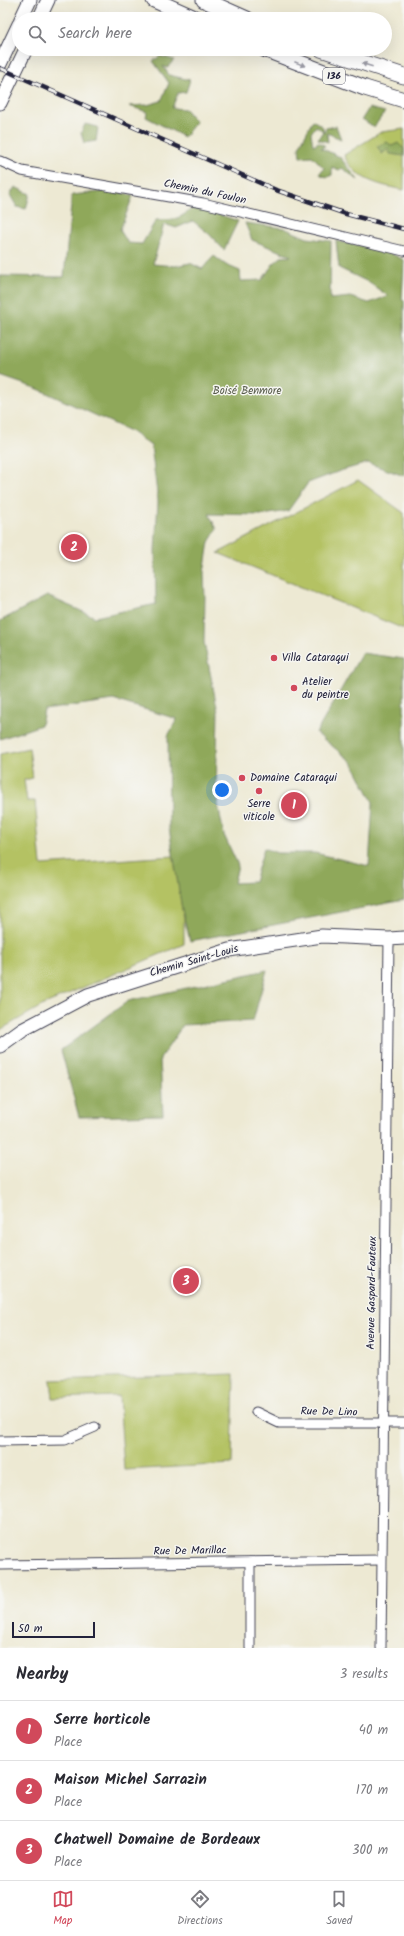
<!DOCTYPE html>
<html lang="en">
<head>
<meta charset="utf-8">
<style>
	:root { --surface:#fff; --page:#f2f2f3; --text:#2b2b33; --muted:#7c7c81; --line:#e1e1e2; --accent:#d1495b }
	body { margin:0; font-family:Kalam,sans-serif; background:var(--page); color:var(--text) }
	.scale { position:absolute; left:12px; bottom:10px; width:83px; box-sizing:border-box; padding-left:4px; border:2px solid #22223b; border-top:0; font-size:11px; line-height:14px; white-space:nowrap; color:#22223b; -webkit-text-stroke:3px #f6f6f2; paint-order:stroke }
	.you { position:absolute; left:222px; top:790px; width:14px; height:14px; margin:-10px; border:3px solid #fff; border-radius:50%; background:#1a73e8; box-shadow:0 0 0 6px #1a73e833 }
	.badge { display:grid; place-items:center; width:26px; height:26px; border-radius:50%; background:var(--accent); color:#fff; font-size:13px; font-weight:700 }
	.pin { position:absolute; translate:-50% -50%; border:2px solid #fff; box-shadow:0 1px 4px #0006 }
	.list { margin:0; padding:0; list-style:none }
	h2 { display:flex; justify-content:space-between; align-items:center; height:52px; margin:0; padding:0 16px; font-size:17px }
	h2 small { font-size:13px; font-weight:400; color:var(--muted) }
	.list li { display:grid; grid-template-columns:26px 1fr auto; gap:12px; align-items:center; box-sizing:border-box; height:60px; padding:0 16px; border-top:1px solid var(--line) }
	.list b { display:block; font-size:15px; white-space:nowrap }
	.list p { margin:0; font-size:13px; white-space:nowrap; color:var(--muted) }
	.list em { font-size:13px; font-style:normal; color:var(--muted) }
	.icon { flex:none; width:22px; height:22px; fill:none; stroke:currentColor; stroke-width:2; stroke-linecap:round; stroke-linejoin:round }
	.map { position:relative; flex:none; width:404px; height:1648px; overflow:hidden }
	.search { position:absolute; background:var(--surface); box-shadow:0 4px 16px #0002; left:12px; right:12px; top:12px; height:44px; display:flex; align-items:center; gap:10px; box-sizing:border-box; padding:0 14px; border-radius:22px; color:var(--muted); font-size:15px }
	.sheet { height:232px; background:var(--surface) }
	nav { display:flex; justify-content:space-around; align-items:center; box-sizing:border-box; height:56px; border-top:1px solid var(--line); background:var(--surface); font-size:11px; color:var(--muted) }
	nav a { display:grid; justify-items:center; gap:2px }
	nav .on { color:var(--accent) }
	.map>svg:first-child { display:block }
	.green { fill:#b4c264; stroke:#6b7250 }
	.forest { fill:#8fa85a; stroke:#58654a }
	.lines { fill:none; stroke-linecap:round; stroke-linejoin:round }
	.street-casing { stroke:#404052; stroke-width:11 }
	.secondary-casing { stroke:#404052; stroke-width:15 }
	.primary-casing { stroke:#404052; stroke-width:17 }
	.street { stroke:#fff; stroke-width:9 }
	.secondary { stroke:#fff; stroke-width:13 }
	.primary { stroke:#fff; stroke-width:15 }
	.rail-casing { stroke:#22223b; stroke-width:4.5 }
	.rail { stroke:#f6f6f2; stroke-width:3; stroke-dasharray:9; stroke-linecap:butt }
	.oneway { fill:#9c9ca7 }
	.poi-dot { fill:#d1495b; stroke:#f6f6f2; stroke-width:1.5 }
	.labels { text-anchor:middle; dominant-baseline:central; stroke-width:3; stroke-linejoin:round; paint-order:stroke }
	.shield { fill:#f6f6f2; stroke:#626272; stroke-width:1 }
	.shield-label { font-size:10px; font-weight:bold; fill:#22223b }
	.street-label { font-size:11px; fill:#22223b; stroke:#f6f6f2 }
	.park-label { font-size:11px; fill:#555a49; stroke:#f6f6f2 }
	.poi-label { font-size:11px; fill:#22223b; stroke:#f6f6f2; text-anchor:start }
</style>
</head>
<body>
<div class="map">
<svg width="404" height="1648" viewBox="0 0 404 1648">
	<rect width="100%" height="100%" fill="#f6f6f2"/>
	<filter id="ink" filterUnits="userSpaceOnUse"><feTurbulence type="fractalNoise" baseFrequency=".025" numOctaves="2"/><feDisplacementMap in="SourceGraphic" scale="8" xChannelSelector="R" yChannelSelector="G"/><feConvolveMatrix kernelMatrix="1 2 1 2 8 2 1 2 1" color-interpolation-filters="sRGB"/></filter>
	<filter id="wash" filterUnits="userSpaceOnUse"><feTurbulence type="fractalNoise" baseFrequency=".012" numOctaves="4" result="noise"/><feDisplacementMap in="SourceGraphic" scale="16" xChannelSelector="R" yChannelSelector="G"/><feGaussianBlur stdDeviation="0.9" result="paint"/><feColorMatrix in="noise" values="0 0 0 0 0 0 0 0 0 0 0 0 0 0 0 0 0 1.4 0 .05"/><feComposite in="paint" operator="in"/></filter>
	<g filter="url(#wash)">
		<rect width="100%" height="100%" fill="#ede9d3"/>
		<g class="green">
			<path d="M 404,129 L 404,190 C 380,185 355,181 344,155 L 381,132 Z"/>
			<path d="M 358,480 L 404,513 L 404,629 L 218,553 Z"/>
			<path d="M 29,748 L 33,778 L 24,780 L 27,801 L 35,801 L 41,865 L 174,856 L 184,919 L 184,944 L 47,1003 L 0,1030 L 0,754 Z"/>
			<path d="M 234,1374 L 232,1464 L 124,1470 L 119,1396 L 53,1398 L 51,1380 Z"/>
		</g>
		<g class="forest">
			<path d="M 160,56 L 174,60 L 167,68 L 163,66 L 169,75 L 190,80 L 186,92 L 178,93 L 172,108 L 185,109 L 196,122 L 184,137 L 146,117 L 147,112 L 129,106 L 147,105 L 161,101 L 169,83 L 153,61 Z"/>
			<path d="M 369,108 L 385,112 L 374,127 L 362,119 Z"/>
			<path d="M 313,120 L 323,127 L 324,133 L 326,128 L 336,126 L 341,139 L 327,133 L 328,142 L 318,139 L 323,131 L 316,126 L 311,133 L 313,145 L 319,142 L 325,146 L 321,148 L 340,157 L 358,180 L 342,168 L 339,170 L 332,167 L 332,175 L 327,177 L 319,174 L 324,168 L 312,156 L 300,157 L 299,147 Z"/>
			<path d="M 85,124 L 98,127 L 96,141 L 84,143 L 81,133 Z"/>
			<path d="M 387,142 L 392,146 L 398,143 L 404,149 L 404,156 L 390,154 L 388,149 L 382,154 L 377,146 Z"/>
			<path d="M 15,187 L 30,194 L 26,209 L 17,207 L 10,195 Z"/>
			<path d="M 117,190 L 133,196 L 120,230 L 128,243 L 142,244 L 156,220 C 175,220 181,219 194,206 L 238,221 L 224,250 L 209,234 L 193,221 L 176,228 L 164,224 L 153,264 L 175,266 L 190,263 L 202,269 L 214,256 L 226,265 L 240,271 L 241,281 L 262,280 L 273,264 L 281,257 L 291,256 L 252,240 L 245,223 L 284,228 L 307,238 L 331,241 L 330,299 L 350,297 L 369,303 L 388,296 L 368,282 L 339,268 L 336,241 L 384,250 L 404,260 L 402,300 L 404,301 L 404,476 L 368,463 L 340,471 L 308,483 L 288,511 L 263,515 L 209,514 L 217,529 L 209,542 L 204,573 L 205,598 L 204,642 L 218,712 L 216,794 L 224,835 L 238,865 L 234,883 L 254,882 L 264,848 L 277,853 L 315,853 L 369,866 L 373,802 L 352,762 L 316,733 L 362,653 L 404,659 L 404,900 L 190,941 L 182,910 L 169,828 L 168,736 L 177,719 L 114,700 L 44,710 L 41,725 L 0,739 L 0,621 L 47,596 L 95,617 L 156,604 L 155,550 L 158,501 L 151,446 L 132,432 L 38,389 L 0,376 L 0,276 L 64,277 L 72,195 Z"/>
			<path d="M 267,970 L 253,1021 L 183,1025 L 160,1059 L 163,1115 L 79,1117 L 61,1050 L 128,1001 Z"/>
		</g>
	</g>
	<g filter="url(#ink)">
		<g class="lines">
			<defs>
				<g id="street">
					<path d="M 0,161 L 22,171 L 203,203 L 404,251"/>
					<path d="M 256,1412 L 279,1423 L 404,1423"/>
					<path d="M 0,1441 L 65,1440 L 95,1427"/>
					<path d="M 0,1565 L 381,1560"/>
					<path d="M 250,1648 L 250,1562"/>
					<path d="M 381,1648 L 389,939"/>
				</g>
				<g id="secondary">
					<path d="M 21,19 L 30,0"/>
					<path d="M 39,19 L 48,0"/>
					<path d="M 0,64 L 19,24"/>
					<path d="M 0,103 L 26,49"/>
					<path d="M 0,1046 L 22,1030 L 88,995 L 229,950 L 322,936 L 389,939 L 404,938"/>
				</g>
				<g id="primary">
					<path d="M 154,0 L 197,19"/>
					<path d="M 204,0 L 247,19"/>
					<path d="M 264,49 L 365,88 L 404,100"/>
					<path d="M 321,49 L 404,76"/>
				</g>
			</defs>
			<use href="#street" class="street-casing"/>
			<use href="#secondary" class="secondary-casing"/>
			<use href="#primary" class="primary-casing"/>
			<use href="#street" class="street"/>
			<use href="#secondary" class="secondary"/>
			<use href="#primary" class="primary"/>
			<defs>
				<path id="rail" d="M 0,68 L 276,190 L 346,214 L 404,229"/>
			</defs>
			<use href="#rail" class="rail-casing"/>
			<use href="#rail" class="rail"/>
		</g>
		<defs><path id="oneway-solid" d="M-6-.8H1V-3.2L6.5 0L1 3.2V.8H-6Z"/></defs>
		<g class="oneway">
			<use href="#oneway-solid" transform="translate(300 64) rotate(22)"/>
			<use href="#oneway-solid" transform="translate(367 65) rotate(-162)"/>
		</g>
	</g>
	<g class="poi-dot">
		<circle cx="274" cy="658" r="4"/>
		<circle cx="294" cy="688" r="4"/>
		<circle cx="242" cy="778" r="4"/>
		<circle cx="259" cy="791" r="4"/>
	</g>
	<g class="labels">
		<rect class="shield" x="323" y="68" width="22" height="16" rx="3"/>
		<g class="shield-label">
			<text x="334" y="76">136</text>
		</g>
		<g class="street-label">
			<text transform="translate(205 192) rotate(12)">Chemin du Foulon</text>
			<text transform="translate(194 961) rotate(-16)">Chemin Saint-Louis</text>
			<text transform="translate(372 1293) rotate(-89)">Avenue Gaspard-Fauteux</text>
			<text transform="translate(329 1412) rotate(1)">Rue De Lino</text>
			<text transform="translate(190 1551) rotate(-1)">Rue De Marillac</text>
		</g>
		<g class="park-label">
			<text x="247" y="391">Boisé Benmore</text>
		</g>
		<g class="poi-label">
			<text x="282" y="658">Villa Cataraqui</text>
			<text x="302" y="682">Atelier<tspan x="302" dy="13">du peintre</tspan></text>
			<text x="250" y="778">Domaine Cataraqui</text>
			<text x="259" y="804" text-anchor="middle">Serre<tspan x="259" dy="13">viticole</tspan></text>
		</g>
	</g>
</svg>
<div class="scale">50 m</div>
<div class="you"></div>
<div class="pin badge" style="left:294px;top:805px">1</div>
<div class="pin badge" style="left:74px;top:547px">2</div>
<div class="pin badge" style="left:186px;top:1281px">3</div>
<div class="search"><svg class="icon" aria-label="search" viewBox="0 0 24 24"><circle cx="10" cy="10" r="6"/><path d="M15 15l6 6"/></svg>Search here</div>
</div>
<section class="sheet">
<h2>Nearby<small>3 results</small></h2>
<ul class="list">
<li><span class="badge">1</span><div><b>Serre horticole</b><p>Place</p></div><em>40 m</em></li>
<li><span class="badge">2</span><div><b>Maison Michel Sarrazin</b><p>Place</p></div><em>170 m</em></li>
<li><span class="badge">3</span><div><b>Chatwell Domaine de Bordeaux</b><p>Place</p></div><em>300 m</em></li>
</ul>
</section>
<nav>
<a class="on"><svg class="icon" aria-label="map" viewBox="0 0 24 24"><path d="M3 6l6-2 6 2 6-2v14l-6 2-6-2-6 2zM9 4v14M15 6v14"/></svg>Map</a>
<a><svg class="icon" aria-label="directions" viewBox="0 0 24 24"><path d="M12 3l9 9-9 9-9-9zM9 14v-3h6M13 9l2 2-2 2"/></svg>Directions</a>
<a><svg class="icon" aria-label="saved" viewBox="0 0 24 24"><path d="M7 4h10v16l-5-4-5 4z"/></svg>Saved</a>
</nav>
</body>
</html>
